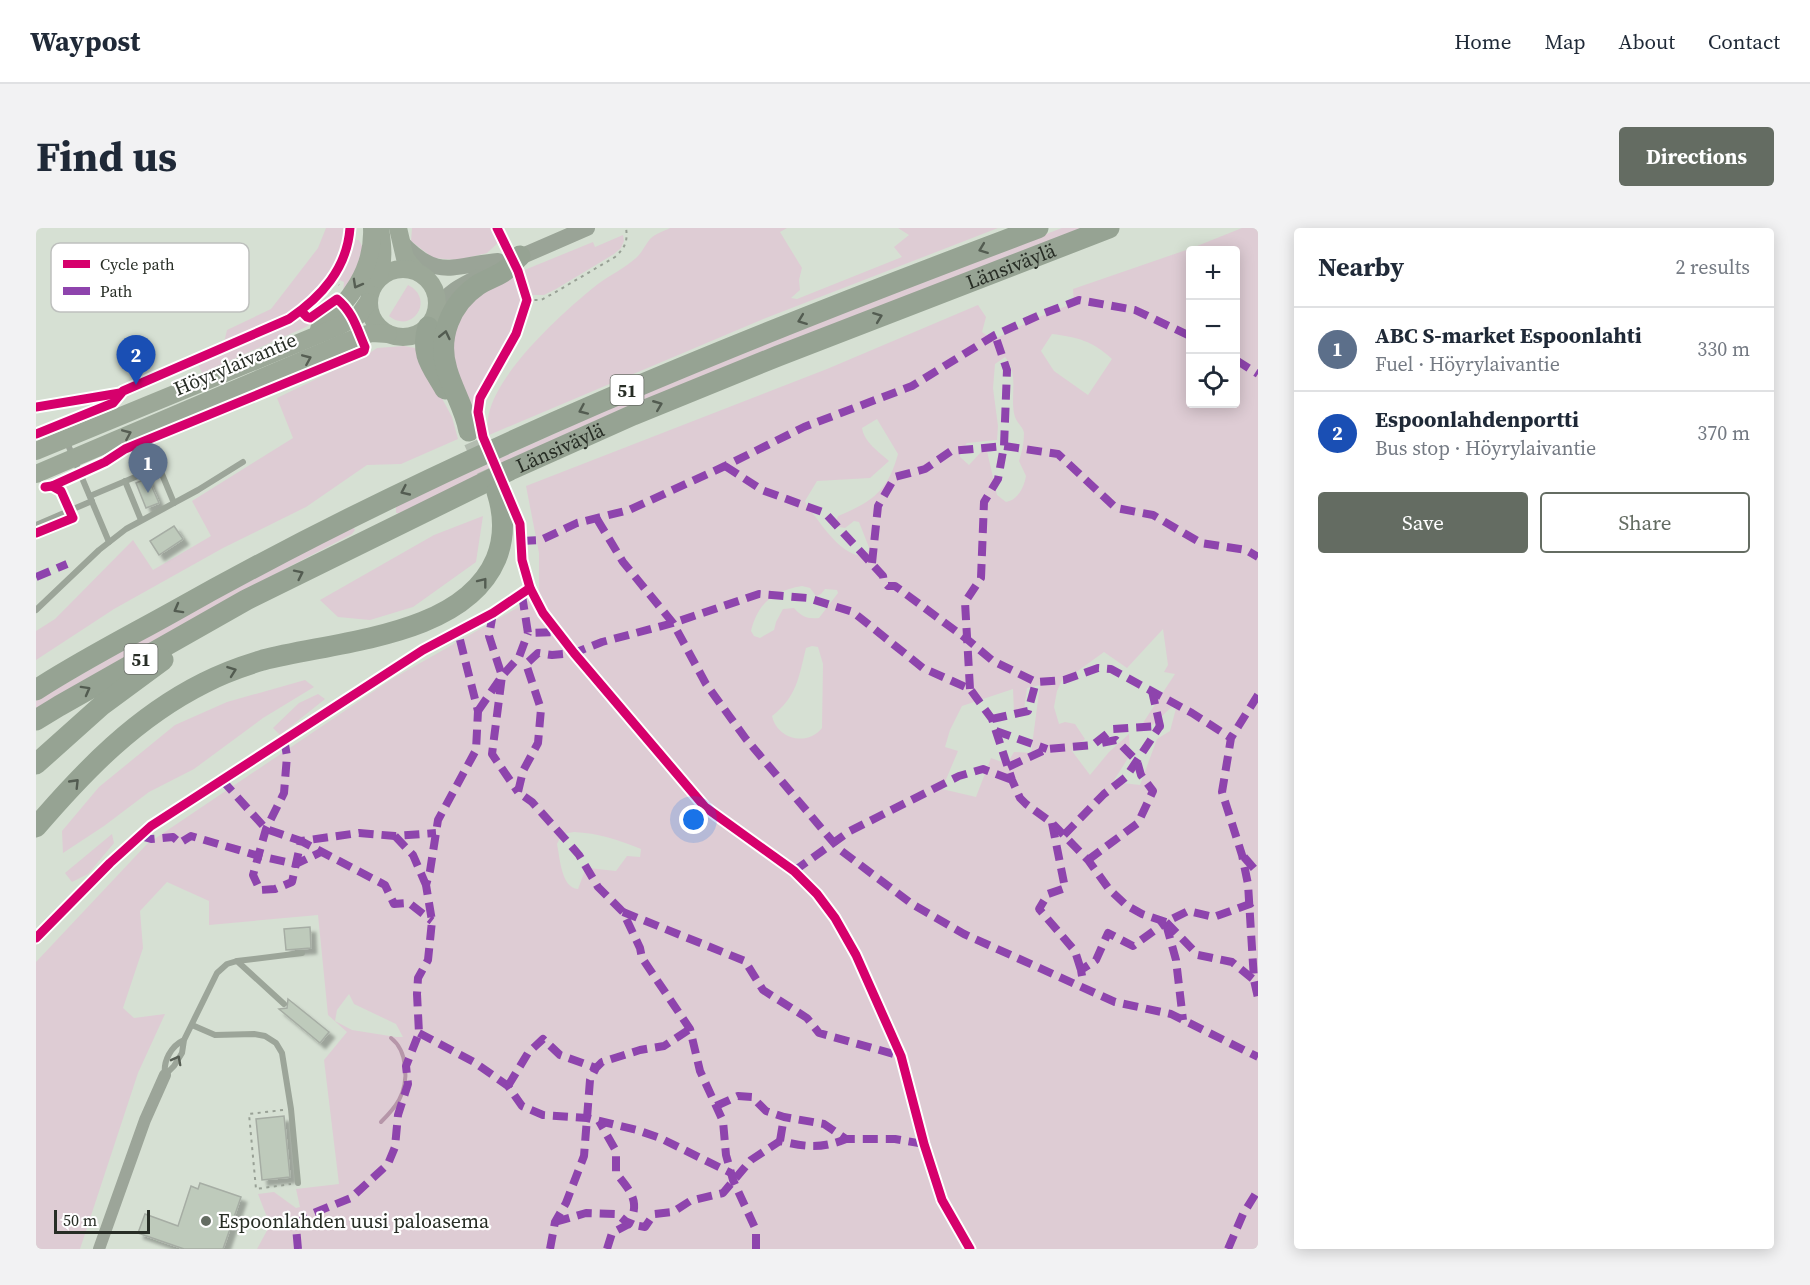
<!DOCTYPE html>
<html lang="en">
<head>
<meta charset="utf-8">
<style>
	:root { --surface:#fff; --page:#f2f2f3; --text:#1f2937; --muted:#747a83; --line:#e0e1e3; --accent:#646c62 }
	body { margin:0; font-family:"Source Serif 4",serif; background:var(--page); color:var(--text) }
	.controls { position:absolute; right:18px; top:18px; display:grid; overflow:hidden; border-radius:6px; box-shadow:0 3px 15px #0003 }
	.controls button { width:54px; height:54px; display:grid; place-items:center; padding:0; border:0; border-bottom:2px solid var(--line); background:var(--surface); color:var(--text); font:30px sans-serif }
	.scale { position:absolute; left:18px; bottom:15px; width:96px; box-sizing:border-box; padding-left:6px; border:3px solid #272d25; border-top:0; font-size:16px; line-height:21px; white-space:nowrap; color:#272d25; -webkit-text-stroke:4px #fff; paint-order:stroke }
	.you { position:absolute; left:658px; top:592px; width:21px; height:21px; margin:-15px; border:4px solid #fff; border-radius:50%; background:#1a73e8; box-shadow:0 0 0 9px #1a73e833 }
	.badge { display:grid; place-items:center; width:39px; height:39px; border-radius:50%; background:var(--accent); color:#fff; font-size:20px; font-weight:700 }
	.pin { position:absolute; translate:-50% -50px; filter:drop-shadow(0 2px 3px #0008) }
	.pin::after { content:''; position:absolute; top:32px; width:21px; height:18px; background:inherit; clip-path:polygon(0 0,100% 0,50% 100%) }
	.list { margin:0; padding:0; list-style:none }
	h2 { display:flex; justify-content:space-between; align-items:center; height:78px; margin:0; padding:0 24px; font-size:26px }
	h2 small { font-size:20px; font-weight:400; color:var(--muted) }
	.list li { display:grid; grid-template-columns:39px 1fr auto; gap:18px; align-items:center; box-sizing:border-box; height:84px; padding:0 24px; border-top:2px solid var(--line) }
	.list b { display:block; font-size:22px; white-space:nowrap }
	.list p { margin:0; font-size:20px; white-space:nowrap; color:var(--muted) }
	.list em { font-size:20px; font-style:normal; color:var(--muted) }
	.actions { display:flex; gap:12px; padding:18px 24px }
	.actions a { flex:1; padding:14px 0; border:2px solid var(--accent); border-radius:6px; text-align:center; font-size:21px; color:var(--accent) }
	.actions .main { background:var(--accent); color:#fff }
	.icon { flex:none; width:33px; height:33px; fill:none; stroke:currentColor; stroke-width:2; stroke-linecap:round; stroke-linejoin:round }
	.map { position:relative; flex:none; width:1222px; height:1021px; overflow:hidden; border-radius:6px }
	header { display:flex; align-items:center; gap:36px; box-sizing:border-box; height:84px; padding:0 30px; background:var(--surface); border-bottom:2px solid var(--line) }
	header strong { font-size:28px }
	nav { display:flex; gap:33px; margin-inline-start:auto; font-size:21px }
	.intro { display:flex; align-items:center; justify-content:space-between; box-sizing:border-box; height:144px; padding:0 36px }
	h1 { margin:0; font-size:42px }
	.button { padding:15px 27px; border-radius:6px; background:var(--accent); color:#fff; font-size:21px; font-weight:700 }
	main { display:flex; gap:36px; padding:0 36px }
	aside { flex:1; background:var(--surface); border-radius:6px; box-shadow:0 3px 15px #0003 }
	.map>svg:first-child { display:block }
	.green { fill:#deccd4; fill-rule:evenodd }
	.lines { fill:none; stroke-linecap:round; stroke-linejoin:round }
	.stream { stroke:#b696a9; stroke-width:4 }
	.building { fill:#becabb; stroke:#a6ada4; stroke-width:1.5; filter:url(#shadow) }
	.highway-tunnel { stroke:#b3bcb0; stroke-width:21; stroke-dasharray:21 10; stroke-linecap:butt }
	.path { stroke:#98a095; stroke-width:2; stroke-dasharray:3 4.5; stroke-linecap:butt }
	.lane { stroke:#9ca599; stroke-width:6 }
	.street { stroke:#9ca599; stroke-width:12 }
	.secondary { stroke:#9aa497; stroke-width:16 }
	.primary { stroke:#9ca898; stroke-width:18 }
	.highway { stroke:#96a393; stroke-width:21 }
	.quiet { stroke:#8e44ad; stroke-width:8; stroke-dasharray:15 8; stroke-linecap:butt }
	.cycleway-casing { stroke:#fff; stroke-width:13 }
	.cycleway { stroke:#d6006c; stroke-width:9 }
	.oneway { stroke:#535c51 }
	.oneway2 { stroke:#565e53 }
	.oneway3 { stroke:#565d53 }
	.poi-dot { fill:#646c62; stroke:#fff; stroke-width:2 }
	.labels { text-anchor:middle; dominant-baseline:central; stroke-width:4.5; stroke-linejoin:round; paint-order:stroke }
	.shield { fill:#fff; stroke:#686c66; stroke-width:1.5 }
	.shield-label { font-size:18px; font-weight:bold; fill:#272d25 }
	.street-label { font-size:20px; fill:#272d25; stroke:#fff }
	.poi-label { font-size:20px; fill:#272d25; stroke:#fff; text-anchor:start }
	.key { fill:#fff; stroke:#bec0be; stroke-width:1.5 }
	.key-label { font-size:16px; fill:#272d25 }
</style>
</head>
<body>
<header>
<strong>Waypost</strong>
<nav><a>Home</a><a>Map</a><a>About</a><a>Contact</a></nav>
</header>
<div class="intro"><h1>Find us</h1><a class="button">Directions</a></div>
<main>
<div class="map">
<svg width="1222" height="1021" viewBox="0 0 1222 1021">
	<defs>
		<filter id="shadow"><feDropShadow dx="5.5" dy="5.5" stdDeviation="1.5" flood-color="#0004"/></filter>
	</defs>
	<rect width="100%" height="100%" fill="#d6e0d3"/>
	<g class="green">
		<path d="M 290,0 L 310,0 C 296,76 251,90 187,118 L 191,102 L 235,81 L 282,20 Z"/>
		<path d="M 376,0 L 456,0 L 464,13 L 451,25 L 422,32 L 397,30 L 375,13 Z"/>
		<path d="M 634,0 L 751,0 L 744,4 L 766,40 L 763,52 L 764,62 L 755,70 L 761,71 L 866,29 L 858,19 L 873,7 L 862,0 L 962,0 L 725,92 L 453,207 C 439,161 529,82 562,56 C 574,47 589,40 600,30 C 606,25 609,17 614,11 C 619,6 628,3 634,0 Z"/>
		<path d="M 1026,0 L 1046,0 L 363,285 L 360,285 L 360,278 L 381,268 L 588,174 L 832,74 Z"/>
		<path d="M 1206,0 L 1222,0 L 1222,1021 L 221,1021 L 234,997 L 222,966 L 238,964 L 260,980 L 264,979 L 260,961 L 303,956 L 288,832 L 311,804 L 292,787 L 282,687 L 173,697 L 173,673 L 131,654 L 104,683 L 107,720 L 87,780 L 98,790 L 129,786 L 102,845 L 44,1021 L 0,1021 L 0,734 L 111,616 L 356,451 L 488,376 L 503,364 L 503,325 L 490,258 L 791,141 L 942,77 L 950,89 L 946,104 L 957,112 L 998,91 L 1038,75 L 1037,61 L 1156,20 ZM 1154,22 L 1200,22 L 1200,176 L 1154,176 ZM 1016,106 C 1041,109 1057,113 1076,131 L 1052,167 L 1018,143 L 1005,123 ZM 969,129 C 984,146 973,170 979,189 C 981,195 987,199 988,205 C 988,215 986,224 983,233 L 990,248 C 988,259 982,272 970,274 L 961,267 L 951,223 L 945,224 L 933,237 L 924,229 L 924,224 L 931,215 L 961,212 L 962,198 L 957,160 L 959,136 ZM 841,191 L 862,226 C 852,263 836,274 802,288 L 800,294 L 803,299 L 809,300 L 818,293 L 823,294 L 834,322 L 824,328 C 801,323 785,295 771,278 L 769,273 L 781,253 L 834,250 L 853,233 C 843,224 828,214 826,200 ZM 766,358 L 774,360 L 780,368 L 785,366 L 789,361 L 801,362 L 802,365 L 783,390 C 771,391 766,389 758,380 L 747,381 L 740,394 L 738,402 L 724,410 L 718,408 L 715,403 C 722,375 737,363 766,358 ZM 1127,401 L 1132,437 L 1128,444 L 1139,446 L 1103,501 L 1110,503 L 1142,473 L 1134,503 L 1121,511 L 1104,557 L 1077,554 L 1094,527 L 1093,506 L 1073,524 L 1054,547 L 1036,523 L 1049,511 L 1039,496 L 1029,494 L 1023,496 L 1018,479 L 1021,463 L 1026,452 L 1039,445 L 1068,424 L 1091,440 ZM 776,418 L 782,419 L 787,436 L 786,500 C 771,519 741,511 736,488 C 761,469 763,448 770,420 ZM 1004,457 L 995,525 L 978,524 L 971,536 L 955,530 L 940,569 L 906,561 L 922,523 L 909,519 L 914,502 L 926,478 L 977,461 L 978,485 L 988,482 L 991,460 ZM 538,604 C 562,605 583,612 605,621 L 604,629 L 591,628 L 580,643 L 552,640 L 548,645 L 542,661 C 525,660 524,629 521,616 L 526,606 ZM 313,766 L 318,776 L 360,796 L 367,809 L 360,809 L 316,802 L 299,793 L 301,782 Z"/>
		<path d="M 587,7 L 588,13 L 585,20 L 578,26 L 520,61 L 508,67 L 494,67 L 492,65 L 486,43 L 557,14 L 559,19 Z"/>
		<path d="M 319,12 L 323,12 L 328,22 L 326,30 L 307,65 L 308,54 L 301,51 L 307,40 L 316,14 Z"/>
		<path d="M 478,46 L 483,59 L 485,80 L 479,98 L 442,168 L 438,188 L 414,128 L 423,87 L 448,60 Z"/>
		<path d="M 372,57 C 400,71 376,107 353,88 Z"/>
		<path d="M 293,81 L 280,93 L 270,99 L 166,145 L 162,136 L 264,90 C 275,98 283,88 293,81 Z"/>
		<path d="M 368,118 L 379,120 L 416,189 L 422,211 L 365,236 L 331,237 L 270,279 L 187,320 L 78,381 L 0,432 L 0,403 L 19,391 L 97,312 L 117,342 L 175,308 L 156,273 L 257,210 L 241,170 L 332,126 L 341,120 Z"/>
		<path d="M 447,288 L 440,334 L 377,379 L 334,392 L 302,389 L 284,372 L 398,307 Z"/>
		<path d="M 317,299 L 319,302 L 316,306 L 245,343 L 0,483 L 0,473 C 104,411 209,353 317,299 Z"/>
		<path d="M 269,452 L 278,459 L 227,490 L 158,541 L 113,564 L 68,598 L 27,625 L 26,603 L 63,559 L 139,497 L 191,474 Z"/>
		<path d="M 282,466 L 289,471 L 244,507 L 237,500 L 263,475 Z"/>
		<path d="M 76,606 L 78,615 L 52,646 L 36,654 L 29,645 Z"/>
	</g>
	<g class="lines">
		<path class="stream" d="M 345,894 C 351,888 358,881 363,872 C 373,854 372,823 355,810"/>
	</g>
	<g class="building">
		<path d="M 112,250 L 123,275 L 110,280 L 100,255 Z"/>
		<path d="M 138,298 L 147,311 L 123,327 L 114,313 Z"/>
		<path d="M 274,699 L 275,720 L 250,722 L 248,701 Z"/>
		<path d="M 252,771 L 293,804 L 284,815 L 243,781 L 251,780 Z"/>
		<path d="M 248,888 L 254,949 L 226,952 L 220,891 Z"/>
		<path d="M 164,955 L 205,969 L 187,1021 L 148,1021 L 102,1005 L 109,986 L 142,998 L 155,958 L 162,961 Z"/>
	</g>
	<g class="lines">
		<path class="highway-tunnel" d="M 438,213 L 461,264"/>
		<g class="path">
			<path d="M 297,52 L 303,57"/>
			<path d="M 491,72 L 505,72 L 518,65 L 579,29 C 589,20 592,13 590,0"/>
			<path d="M 247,882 L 213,886 L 220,961 L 255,956"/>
		</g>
		<g class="lane">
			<path d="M 30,212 L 73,314"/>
			<path d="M 89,253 L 105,292"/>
			<path d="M 54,268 L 123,239 L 138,275"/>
			<path d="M 0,297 L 56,273"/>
			<path d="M 0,382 L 63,322 L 90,301 L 162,262 L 207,234"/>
			<path d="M 201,733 L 266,725"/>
			<path d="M 156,797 L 179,807 L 218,806 L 229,808 L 240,815 L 246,825 L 255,881 L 262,955"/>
			<path d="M 148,812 C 135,818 127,833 129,847 L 138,838 L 146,825 L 148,812 L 181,745 L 191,736 L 201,733 L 248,776"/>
		</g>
		<path class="street" d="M 63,1021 L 109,892 L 129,847"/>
		<g class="secondary">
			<path d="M 365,14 C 402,53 416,37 462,33"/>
			<path d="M 475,33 L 551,0"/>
			<path d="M 401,82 C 410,65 426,57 443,49"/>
		</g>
		<g class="primary">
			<path d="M 362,0 L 369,30 L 379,42"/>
			<circle cx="367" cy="75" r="34"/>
			<path d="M 342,51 C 348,33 347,19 344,0"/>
			<path d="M 283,101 C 313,74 338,42 336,0"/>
			<path d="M 0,223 L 301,99 L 323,87 L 332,74"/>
			<path d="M 0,246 L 324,108 L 336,105 L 352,106"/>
		</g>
		<g class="highway">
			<path d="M 392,99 C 384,127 396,138 409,161"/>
			<path d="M 433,203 C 429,181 417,163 411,142 C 401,110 414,76 442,57 C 450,52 459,49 467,44 C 473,40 478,33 484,28"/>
			<path d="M 0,462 C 43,434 90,410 135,385 C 411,229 706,111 1002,0"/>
			<path id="s1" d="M 0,492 L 23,478 L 210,372 L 474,242 L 597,187 L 742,128 L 1073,0"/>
			<path d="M 0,536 L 66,477 L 127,432"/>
			<path d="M 0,599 C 49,542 100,489 168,455 C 187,445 207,438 227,432 C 300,413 427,409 460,331 C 469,309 468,286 461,264"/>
		</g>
		<g class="quiet">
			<path d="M 1200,132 L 1222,146"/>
			<path d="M 689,238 L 726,262 L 789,285 L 847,348 L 848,354 L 852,358 L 859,358 L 932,412 L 957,433 L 1000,454 L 1028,452 L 1062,440 L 1075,441 L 1156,485 L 1195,510"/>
			<path d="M 561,291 L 587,334 L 637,395 L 670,456 L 710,511 L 803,621 L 876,676 L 928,706 L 1079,774 L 1135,786 L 1222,829"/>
			<path d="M 485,313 L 505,312 L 541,295 L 593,282 L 689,238 L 768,199 L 876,158 L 959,107 L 1006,86 L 1043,72 L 1099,82 L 1154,108"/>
			<path d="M 836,335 L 842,278 L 859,249 L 889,241 L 915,223 L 968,218 L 1022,226 L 1080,280 L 1117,287 L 1165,315 L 1210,322 L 1222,329"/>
			<path d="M 0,349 L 31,336"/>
			<path d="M 486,367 L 492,405 L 522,404"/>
			<path d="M 457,385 L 453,408 L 466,448 L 456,526 L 482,564"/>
			<path d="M 934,461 L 929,374 L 945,350 L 948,274 L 962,251 L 968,218 L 971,142 L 959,107"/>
			<path d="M 1222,467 L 1195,510 L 1186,564 L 1206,627 L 1212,656 L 1218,752 L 1222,770"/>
			<path d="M 442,483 L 466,448 L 483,429 L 492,405"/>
			<path d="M 956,491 L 992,483 L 1000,454"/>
			<path d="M 960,503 L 1011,521"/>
			<path d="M 248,511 L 251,528 L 248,565 L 230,601 L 217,647 L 224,662 L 239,661 L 256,654 L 265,613 L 349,657 L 358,676 L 373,675 L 396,693"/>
			<path d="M 972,539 L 1011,521 L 1057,517 L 1077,501 L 1124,498 L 1116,463"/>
			<path d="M 186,552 L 230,601 L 265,613 L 323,605 L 359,608 L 400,605"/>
			<path d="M 1016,595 L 1029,660 L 1012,666 L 1003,681 L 1039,723 L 1045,742"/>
			<path d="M 1028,607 L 1068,566 L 1090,549 L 1124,498"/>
			<path d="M 104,608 L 115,611 L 137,609 L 144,615 L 155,608 L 223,628 L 260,636 L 285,624"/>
			<path d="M 359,608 L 377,627 L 390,657"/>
			<path d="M 1208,629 L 1222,645"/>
			<path d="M 1052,632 L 1102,595 L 1117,563 L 1105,547 L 1101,533 L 1080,512 L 1061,516"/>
			<path d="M 758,643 L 814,603 L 923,548 L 947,541 L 976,552"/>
			<path d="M 587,684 L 709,733 L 727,762 L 771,790 L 783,805 L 865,828"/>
			<path d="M 1130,694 L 1162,727 L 1196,734 L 1218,752"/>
			<path d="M 1130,696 L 1140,732 L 1147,792"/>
			<path d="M 1046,748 L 1045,742 L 1060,732 L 1072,705 L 1097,718 L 1130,694"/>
			<path d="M 383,805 L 438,834 L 472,858 L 486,878 L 507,887 L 551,890 L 601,902 L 624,910 L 695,945"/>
			<path d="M 472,858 L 492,825 L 507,811 L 524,827 L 560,840"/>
			<path d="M 680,878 L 702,868 L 716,869 L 730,883 L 748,889 L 788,896 L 810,911 L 859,911 L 888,916"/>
			<path d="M 744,913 L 748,889"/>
			<path d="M 519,994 L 550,985 L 581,986 L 593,996 C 605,973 594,963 580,945 L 580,923 L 563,893"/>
			<path d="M 262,1021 L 260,999 L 270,988 L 315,970 L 352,936 L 359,919 L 362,887 L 372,856 L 370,838 L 383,805 L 381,766 L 382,750 L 392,732 L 396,693 L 390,657 L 394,643 L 402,592 L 440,522 L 442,483 L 423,408"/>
			<path d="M 514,1021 L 519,994 L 530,975 L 548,928 L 554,852 L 560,840 L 566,834 L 604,822 L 628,818 L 654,801"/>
			<path d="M 571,1021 L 576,1005 L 593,996 L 609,999 L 618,986 L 637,984 L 654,973 L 687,965 L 715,932 L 744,913 C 770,919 785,921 810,911"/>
			<path d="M 720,1021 L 720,1002 L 697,952 L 690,927 L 687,893 L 664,843 L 654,801 L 606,730 L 604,720 L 587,684 L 562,659 L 543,627 L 530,612 L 496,574 L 482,564 L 487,543 L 502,515 L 505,481 L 490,436 L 502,425 L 516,427 L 538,425 L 566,414 L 637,395 L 723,366 L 772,370 L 817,384 L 887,440 L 934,461 L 956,491 L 976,552 L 984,570 L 990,576 L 1016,595 L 1052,632 L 1073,661 L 1090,677 L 1106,686 L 1130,694 L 1152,683 L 1178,689 L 1214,676 L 1222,670"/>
			<path d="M 1192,1021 L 1207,986 L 1222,962"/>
		</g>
		<defs>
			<g id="cycleway">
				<path d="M 461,0 L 482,43 L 491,72 L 480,106 L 444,170 L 442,184 L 447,209 L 484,296 L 486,332 L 494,360 L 507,385 L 538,425 L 669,579 L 758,643 L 781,666 L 799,690 L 820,727 L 865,828 L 888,916 L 906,972 L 934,1021"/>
				<path d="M 0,179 L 84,165"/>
				<path d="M 0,206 L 77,175 L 87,163 L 253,91 C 285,69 311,41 314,0"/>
				<path d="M 16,258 L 69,234 L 89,221 L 328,123 L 329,119 C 321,101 317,84 301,71 L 274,90 L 271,89 L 265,83"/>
				<path d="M 0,305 L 37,290 L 25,263 L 16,258 L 9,259"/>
				<path d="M 0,710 L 74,635 L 115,598 L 387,422 L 457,385 L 494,360"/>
			</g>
		</defs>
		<use href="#cycleway" class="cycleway-casing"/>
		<use href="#cycleway" class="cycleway"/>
	</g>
	<defs><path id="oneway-chevron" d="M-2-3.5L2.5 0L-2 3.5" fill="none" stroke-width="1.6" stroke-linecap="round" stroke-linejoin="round" transform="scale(1.5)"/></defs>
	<g class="oneway">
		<use href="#oneway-chevron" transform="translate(947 21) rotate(159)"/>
		<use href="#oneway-chevron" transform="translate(842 89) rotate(-21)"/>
		<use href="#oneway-chevron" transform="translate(766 92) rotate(159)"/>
		<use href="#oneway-chevron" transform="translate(409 107) rotate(-77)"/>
		<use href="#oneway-chevron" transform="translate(622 177) rotate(-22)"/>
		<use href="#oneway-chevron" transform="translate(547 182) rotate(156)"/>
		<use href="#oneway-chevron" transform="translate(369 263) rotate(155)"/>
		<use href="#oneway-chevron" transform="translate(263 346) rotate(-26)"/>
		<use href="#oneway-chevron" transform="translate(447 354) rotate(-52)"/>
		<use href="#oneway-chevron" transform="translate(142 381) rotate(151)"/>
		<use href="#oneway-chevron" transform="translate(196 443) rotate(-20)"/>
		<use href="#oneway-chevron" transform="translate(50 462) rotate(-29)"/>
		<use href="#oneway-chevron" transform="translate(39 555) rotate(-46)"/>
	</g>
	<g class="oneway2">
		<use href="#oneway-chevron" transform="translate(321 56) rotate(119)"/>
		<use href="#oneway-chevron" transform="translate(271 131) rotate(-23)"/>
		<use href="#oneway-chevron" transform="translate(91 206) rotate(-23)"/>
	</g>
	<use class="oneway3" href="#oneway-chevron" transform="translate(141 832) rotate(-62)"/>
	<circle class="poi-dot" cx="170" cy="993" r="6"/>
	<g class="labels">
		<g class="shield">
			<rect x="574.5" y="147" width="33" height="30" rx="4.5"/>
			<rect x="88.5" y="416" width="33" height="30" rx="4.5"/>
		</g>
		<g class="shield-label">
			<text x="591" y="162">51</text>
			<text x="105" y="431">51</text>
		</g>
		<g class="street-label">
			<text stroke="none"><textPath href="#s1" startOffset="1077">Länsiväylä</textPath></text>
			<text transform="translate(199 136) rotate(-23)">Höyrylaivantie</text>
			<text stroke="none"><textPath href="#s1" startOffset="591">Länsiväylä</textPath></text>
		</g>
		<g class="poi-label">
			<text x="182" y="993">Espoonlahden uusi paloasema</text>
		</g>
	</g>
	<rect x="15" y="15" width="198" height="69" rx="9" class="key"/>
	<rect x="27" y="32" width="27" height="8" fill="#d6006c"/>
	<rect x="27" y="59" width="27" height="8" fill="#8e44ad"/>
	<g class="key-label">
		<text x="64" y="42">Cycle path</text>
		<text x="64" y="69">Path</text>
	</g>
</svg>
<div class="controls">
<button>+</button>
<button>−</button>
<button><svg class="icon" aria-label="locate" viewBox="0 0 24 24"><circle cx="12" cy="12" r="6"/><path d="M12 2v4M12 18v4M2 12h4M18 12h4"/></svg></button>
</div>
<div class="scale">50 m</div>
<div class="you"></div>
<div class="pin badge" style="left:112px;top:265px;background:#5c6f8a">1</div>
<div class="pin badge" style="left:100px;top:157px;background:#1a4fb4">2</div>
</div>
<aside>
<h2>Nearby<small>2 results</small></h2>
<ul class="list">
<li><span class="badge" style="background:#5c6f8a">1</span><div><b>ABC S-market Espoonlahti</b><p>Fuel · Höyrylaivantie</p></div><em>330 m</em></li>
<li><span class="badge" style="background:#1a4fb4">2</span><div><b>Espoonlahdenportti</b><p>Bus stop · Höyrylaivantie</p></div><em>370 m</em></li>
</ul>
<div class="actions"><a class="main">Save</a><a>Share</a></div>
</aside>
</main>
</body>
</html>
